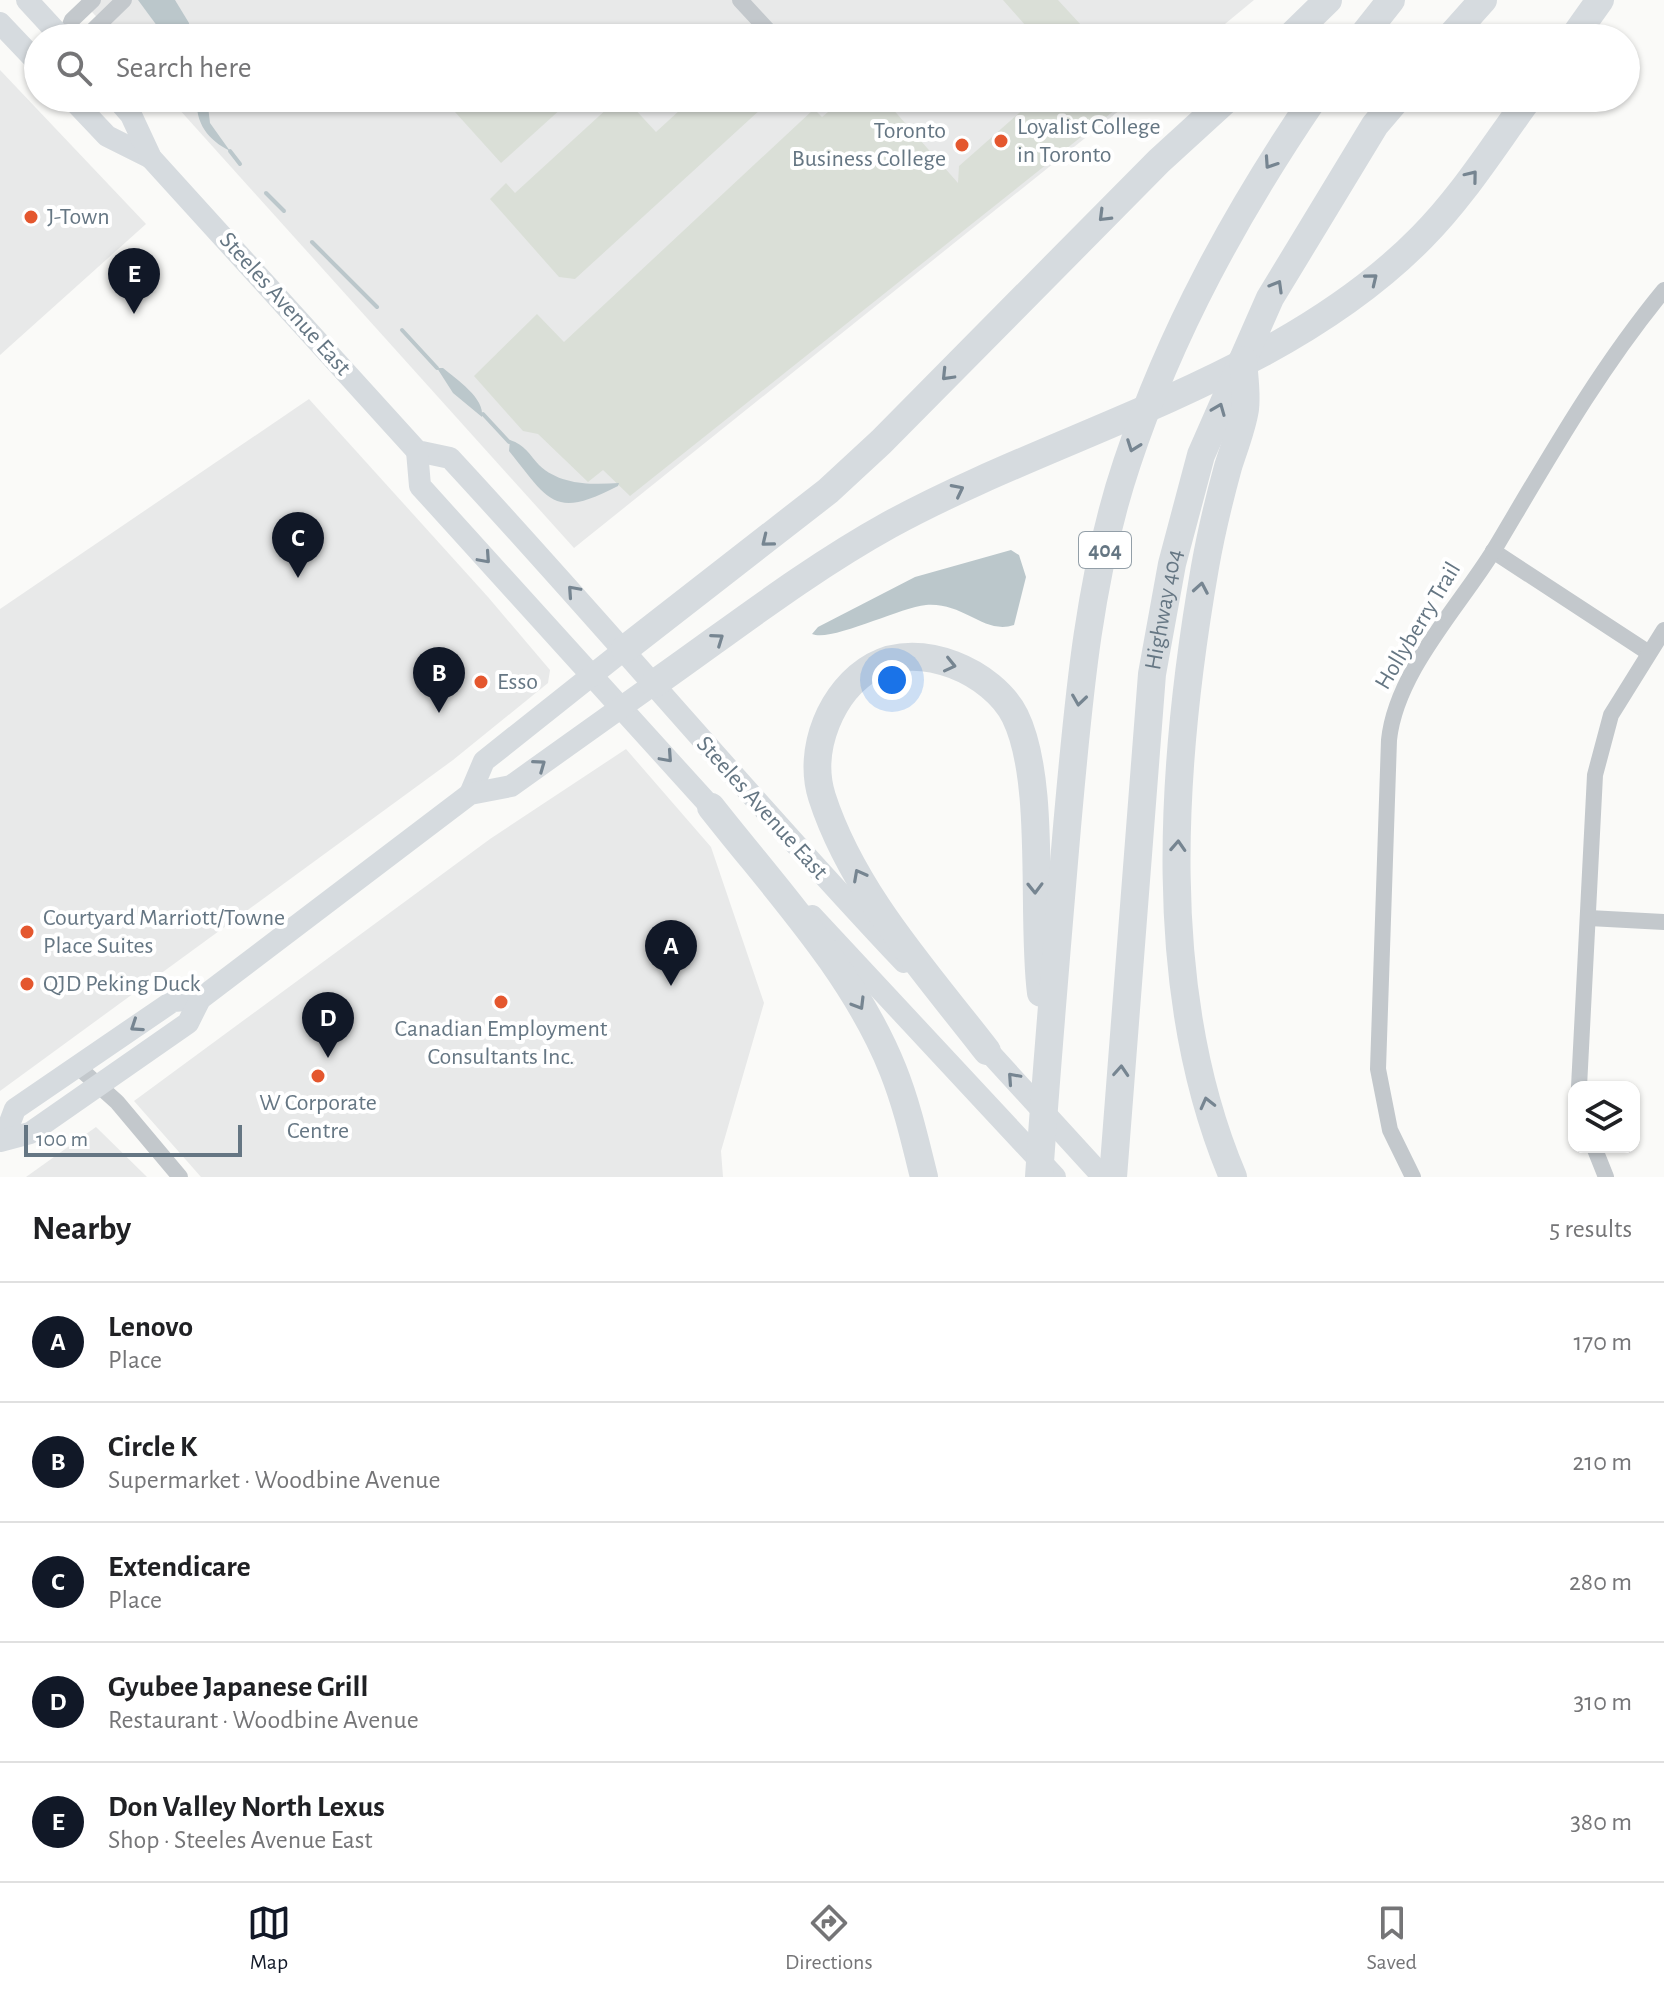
<!DOCTYPE html>
<html lang="en">
<head>
<meta charset="utf-8">
<style>
	:root { --surface:#fff; --page:#f2f2f2; --text:#202124; --muted:#757577; --line:#e0e0e0; --accent:#111827 }
	body { margin:0; font-family:"Alegreya Sans",sans-serif; background:var(--page); color:var(--text) }
	.controls { position:absolute; right:24px; bottom:24px; display:grid; overflow:hidden; border-radius:16px; box-shadow:0 2px 6px #0004 }
	.controls button { width:72px; height:72px; display:grid; place-items:center; padding:0; border:0; border-bottom:2px solid var(--line); background:var(--surface); color:var(--text); font:40px sans-serif }
	.scale { position:absolute; left:24px; bottom:20px; width:218px; box-sizing:border-box; padding-left:8px; border:4px solid #657683; border-top:0; font-size:22px; line-height:28px; white-space:nowrap; color:#657683; -webkit-text-stroke:6px #fff; paint-order:stroke }
	.you { position:absolute; left:892px; top:680px; width:28px; height:28px; margin:-20px; border:6px solid #fff; border-radius:50%; background:#1a73e8; box-shadow:0 0 0 12px #1a73e833 }
	.badge { display:grid; place-items:center; width:52px; height:52px; border-radius:50%; background:var(--accent); color:#fff; font-size:26px; font-weight:700 }
	.pin { position:absolute; translate:-50% -66px; filter:drop-shadow(0 2px 4px #0008) }
	.pin::after { content:''; position:absolute; top:42px; width:28px; height:24px; background:inherit; clip-path:polygon(0 0,100% 0,50% 100%) }
	.list { margin:0; padding:0; list-style:none }
	h2 { display:flex; justify-content:space-between; align-items:center; height:104px; margin:0; padding:0 32px; font-size:34px }
	h2 small { font-size:26px; font-weight:400; color:var(--muted) }
	.list li { display:grid; grid-template-columns:52px 1fr auto; gap:24px; align-items:center; box-sizing:border-box; height:120px; padding:0 32px; border-top:2px solid var(--line) }
	.list b { display:block; font-size:30px; white-space:nowrap }
	.list p { margin:0; font-size:26px; white-space:nowrap; color:var(--muted) }
	.list em { font-size:26px; font-style:normal; color:var(--muted) }
	.icon { flex:none; width:44px; height:44px; fill:none; stroke:currentColor; stroke-width:2; stroke-linecap:round; stroke-linejoin:round }
	.map { position:relative; flex:none; width:1664px; height:1177px; overflow:hidden }
	.search { position:absolute; background:var(--surface); box-shadow:0 2px 6px #0004; left:24px; right:24px; top:24px; height:88px; display:flex; align-items:center; gap:20px; box-sizing:border-box; padding:0 28px; border-radius:44px; color:var(--muted); font-size:30px }
	.sheet { height:704px; background:var(--surface) }
	nav { display:flex; justify-content:space-around; align-items:center; box-sizing:border-box; height:112px; border-top:2px solid var(--line); background:var(--surface); font-size:22px; color:var(--muted) }
	nav a { display:grid; justify-items:center; gap:4px }
	nav .on { color:var(--accent) }
	.map>svg:first-child { display:block }
	.built { fill:#e8e9e9 }
	.green { fill:#dadfd7 }
	.water { fill:#bbc7cb }
	.lines { fill:none; stroke-linecap:round; stroke-linejoin:round }
	.stream { stroke:#bbc7cb; stroke-width:4 }
	.minor { stroke:#c3c8cc; stroke-width:16 }
	.secondary { stroke:#d6dbdf; stroke-width:22 }
	.motorway { stroke:#d6dbdf; stroke-width:28 }
	.oneway { stroke:#768591 }
	.poi-dot { fill:#e4572e; stroke:#fff; stroke-width:3 }
	.labels { text-anchor:middle; dominant-baseline:central; stroke-width:8; stroke-linejoin:round; paint-order:stroke }
	.shield { fill:#fff; stroke:#939fa8; stroke-width:2 }
	.shield-label { font-size:22px; font-weight:bold; fill:#657683 }
	.poi-label { font-size:24px; fill:#657683; stroke:#fff; text-anchor:start }
	.street-label { font-size:24px; fill:#657683; stroke:#fff }
</style>
</head>
<body>
<div class="map">
<svg width="1664" height="1177" viewBox="0 0 1664 1177">
	<rect width="100%" height="100%" fill="#fafaf8"/>
	<g class="built">
		<path d="M 81,0 L 1254,0 L 1208,38 L 116,38 Z"/>
		<path d="M 0,70 L 146,224 L 0,355 Z"/>
		<path d="M 169,98 L 1135,98 L 574,548 Z"/>
		<path d="M 309,399 L 488,597 L 550,670 L 548,683 L 453,760 L 0,1091 L 0,609 Z"/>
		<path d="M 626,749 L 711,847 L 764,1003 L 721,1151 L 723,1177 L 201,1177 L 134,1101 L 490,839 Z"/>
		<path d="M 96,1127 L 147,1177 L 26,1177 Z"/>
	</g>
	<g class="green">
		<path d="M 1003,0 L 1058,0 L 1093,38 L 1032,38 L 1034,35 Z"/>
		<path d="M 450,98 L 573,98 L 501,163 L 446,102 Z"/>
		<path d="M 693,98 L 773,98 L 575,279 L 559,277 L 490,199 L 506,183 L 515,193 L 610,106 L 632,106 L 656,132 Z"/>
		<path d="M 845,98 L 883,98 L 958,183 L 959,166 L 1036,98 L 1130,98 L 630,496 L 603,470 L 588,482 L 538,434 L 523,431 L 474,376 L 537,314 L 564,342 L 814,109 L 822,117 Z"/>
	</g>
	<g class="water">
		<path d="M 138,0 L 175,0 L 189,23 L 190,38 L 166,38 Z"/>
		<path d="M 197,98 L 207,98 L 210,123 L 230,151 C 208,140 195,123 197,98 Z"/>
		<path d="M 437,368 L 443,368 C 457,380 485,398 482,417 L 453,393 Z"/>
		<path d="M 510,440 C 525,445 529,454 539,465 C 560,485 591,485 619,483 L 618,486 C 554,519 550,502 509,451 Z"/>
		<path d="M 1011,550 L 1019,555 L 1026,577 L 1014,625 C 984,635 964,602 926,605 C 898,608 832,642 812,634 L 818,627 L 915,577 Z"/>
	</g>
	<g class="lines">
		<g class="stream">
			<path d="M 230,151 L 240,164"/>
			<path d="M 266,193 L 284,211"/>
			<path d="M 312,242 L 377,307"/>
			<path d="M 402,330 L 437,368"/>
			<path d="M 483,414 L 509,442"/>
		</g>
		<g class="minor">
			<path d="M 740,0 L 775,38"/>
			<path d="M 65,38 L 72,20 L 93,0"/>
			<path d="M 76,38 L 88,35 L 124,0"/>
			<path d="M 1493,551 L 1649,653"/>
			<path d="M 1589,918 L 1664,922"/>
			<path d="M 77,1066 L 117,1102 L 180,1177"/>
			<path d="M 1579,1087 L 1595,775 L 1611,715 L 1664,630"/>
			<path d="M 1594,1147 L 1606,1177"/>
			<path d="M 1413,1177 L 1390,1130 L 1378,1069 L 1389,740 C 1396,672 1459,607 1494,550 C 1547,461 1598,370 1664,290"/>
		</g>
		<g class="secondary">
			<path d="M 27,0 L 62,38"/>
			<path d="M 0,23 L 38,63"/>
			<path d="M 71,98 L 107,136 L 151,158"/>
			<path d="M 116,98 L 131,115 L 151,158 L 417,451 L 450,458 C 604,624 749,798 904,962"/>
			<path d="M 417,451 L 420,486 L 720,817"/>
			<path d="M 470,794 L 484,761 L 625,649"/>
			<path d="M 812,916 L 1055,1177"/>
			<path d="M 977,1039 L 1103,1177"/>
			<path d="M 4,1138 L 15,1109 L 173,1001 L 200,999"/>
			<path d="M 0,1141 L 30,1133 L 188,1023 L 200,999 L 470,794 L 511,786 L 654,684"/>
		</g>
		<g class="motorway">
			<path d="M 1289,38 L 1328,0"/>
			<path d="M 1361,38 L 1391,0"/>
			<path d="M 1449,38 L 1483,0"/>
			<path d="M 1573,38 L 1600,0"/>
			<path d="M 625,649 L 828,491 L 881,442 L 1159,161 L 1228,98"/>
			<path d="M 654,684 C 731,630 806,571 889,525 C 1061,431 1282,380 1422,237 C 1463,196 1495,144 1529,98"/>
			<path d="M 711,807 C 776,890 854,972 893,1070 C 907,1105 915,1141 924,1177"/>
			<path d="M 987,1051 C 927,973 853,893 822,797 C 807,750 831,690 874,666 C 920,640 993,672 1015,716 C 1047,781 1031,916 1041,993"/>
			<path d="M 1039,1177 C 1047,1060 1057,944 1067,827 C 1078,705 1088,579 1127,463 C 1171,331 1236,213 1314,98"/>
			<path id="s1" d="M 1113,1177 L 1152,674 L 1172,564 L 1201,455 L 1270,298 L 1375,125 L 1398,98"/>
			<path d="M 1233,1177 C 1154,991 1171,762 1205,567 C 1211,533 1219,500 1228,467 C 1234,448 1242,428 1245,409 C 1247,393 1244,376 1243,360"/>
		</g>
	</g>
	<defs><path id="oneway-chevron" d="M-2-3.5L2.5 0L-2 3.5" fill="none" stroke-width="1.6" stroke-linecap="round" stroke-linejoin="round" transform="scale(2)"/></defs>
	<g class="oneway">
		<use href="#oneway-chevron" transform="translate(1270 163) rotate(124)"/>
		<use href="#oneway-chevron" transform="translate(1472 176) rotate(-51)"/>
		<use href="#oneway-chevron" transform="translate(1104 216) rotate(135)"/>
		<use href="#oneway-chevron" transform="translate(1372 279) rotate(-39)"/>
		<use href="#oneway-chevron" transform="translate(1277 286) rotate(-60)"/>
		<use href="#oneway-chevron" transform="translate(947 375) rotate(134)"/>
		<use href="#oneway-chevron" transform="translate(1219 409) rotate(-68)"/>
		<use href="#oneway-chevron" transform="translate(1133 446) rotate(110)"/>
		<use href="#oneway-chevron" transform="translate(958 490) rotate(-27)"/>
		<use href="#oneway-chevron" transform="translate(767 541) rotate(141)"/>
		<use href="#oneway-chevron" transform="translate(485 558) rotate(48)"/>
		<use href="#oneway-chevron" transform="translate(1201 588) rotate(-80)"/>
		<use href="#oneway-chevron" transform="translate(573 591) rotate(-132)"/>
		<use href="#oneway-chevron" transform="translate(718 639) rotate(-35)"/>
		<use href="#oneway-chevron" transform="translate(950 665) rotate(13)"/>
		<use href="#oneway-chevron" transform="translate(1079 700) rotate(98)"/>
		<use href="#oneway-chevron" transform="translate(667 757) rotate(48)"/>
		<use href="#oneway-chevron" transform="translate(540 765) rotate(-36)"/>
		<use href="#oneway-chevron" transform="translate(1178 846) rotate(-87)"/>
		<use href="#oneway-chevron" transform="translate(859 875) rotate(-118)"/>
		<use href="#oneway-chevron" transform="translate(1035 888) rotate(89)"/>
		<use href="#oneway-chevron" transform="translate(859 1004) rotate(59)"/>
		<use href="#oneway-chevron" transform="translate(136 1026) rotate(146)"/>
		<use href="#oneway-chevron" transform="translate(1121 1071) rotate(-86)"/>
		<use href="#oneway-chevron" transform="translate(1013 1078) rotate(-132)"/>
		<use href="#oneway-chevron" transform="translate(1207 1103) rotate(-104)"/>
	</g>
	<g class="poi-dot">
		<circle cx="1001" cy="141" r="8"/>
		<circle cx="962" cy="145" r="8"/>
		<circle cx="31" cy="217" r="8"/>
		<circle cx="481" cy="682" r="8"/>
		<circle cx="27" cy="932" r="8"/>
		<circle cx="27" cy="984" r="8"/>
		<circle cx="501" cy="1002" r="8"/>
		<circle cx="318" cy="1076" r="8"/>
	</g>
	<g class="labels">
		<rect class="shield" x="1079" y="532" width="52" height="36" rx="6"/>
		<g class="shield-label">
			<text x="1105" y="550">404</text>
		</g>
		<g class="poi-label">
			<text x="1017" y="127">Loyalist College<tspan x="1017" dy="28">in Toronto</tspan></text>
			<text x="946" y="131" text-anchor="end">Toronto<tspan x="946" dy="28">Business College</tspan></text>
			<text x="47" y="217">J-Town</text>
			<text x="497" y="682">Esso</text>
			<text x="43" y="918">Courtyard Marriott/Towne<tspan x="43" dy="28">Place Suites</tspan></text>
			<text x="43" y="984">QJD Peking Duck</text>
			<text x="501" y="1029" text-anchor="middle">Canadian Employment<tspan x="501" dy="28">Consultants Inc.</tspan></text>
			<text x="318" y="1103" text-anchor="middle">W Corporate<tspan x="318" dy="28">Centre</tspan></text>
		</g>
		<g class="street-label">
			<text transform="translate(285 304) rotate(48)">Steeles Avenue East</text>
			<text stroke="none"><textPath href="#s1" startOffset="570">Highway 404</textPath></text>
			<text transform="translate(1418 626) rotate(-59)">Hollyberry Trail</text>
			<text transform="translate(762 808) rotate(48)">Steeles Avenue East</text>
		</g>
	</g>
</svg>
<div class="controls">
<button><svg class="icon" aria-label="layers" viewBox="0 0 24 24"><path d="M12 4l9 5-9 5-9-5zM3 14l9 5 9-5"/></svg></button>
</div>
<div class="scale">100 m</div>
<div class="you"></div>
<div class="pin badge" style="left:671px;top:986px">A</div>
<div class="pin badge" style="left:439px;top:713px">B</div>
<div class="pin badge" style="left:298px;top:578px">C</div>
<div class="pin badge" style="left:328px;top:1058px">D</div>
<div class="pin badge" style="left:134px;top:314px">E</div>
<div class="search"><svg class="icon" aria-label="search" viewBox="0 0 24 24"><circle cx="10" cy="10" r="6"/><path d="M15 15l6 6"/></svg>Search here</div>
</div>
<section class="sheet">
<h2>Nearby<small>5 results</small></h2>
<ul class="list">
<li><span class="badge">A</span><div><b>Lenovo</b><p>Place</p></div><em>170 m</em></li>
<li><span class="badge">B</span><div><b>Circle K</b><p>Supermarket · Woodbine Avenue</p></div><em>210 m</em></li>
<li><span class="badge">C</span><div><b>Extendicare</b><p>Place</p></div><em>280 m</em></li>
<li><span class="badge">D</span><div><b>Gyubee Japanese Grill</b><p>Restaurant · Woodbine Avenue</p></div><em>310 m</em></li>
<li><span class="badge">E</span><div><b>Don Valley North Lexus</b><p>Shop · Steeles Avenue East</p></div><em>380 m</em></li>
</ul>
</section>
<nav>
<a class="on"><svg class="icon" aria-label="map" viewBox="0 0 24 24"><path d="M3 6l6-2 6 2 6-2v14l-6 2-6-2-6 2zM9 4v14M15 6v14"/></svg>Map</a>
<a><svg class="icon" aria-label="directions" viewBox="0 0 24 24"><path d="M12 3l9 9-9 9-9-9zM9 14v-3h6M13 9l2 2-2 2"/></svg>Directions</a>
<a><svg class="icon" aria-label="saved" viewBox="0 0 24 24"><path d="M7 4h10v16l-5-4-5 4z"/></svg>Saved</a>
</nav>
</body>
</html>
